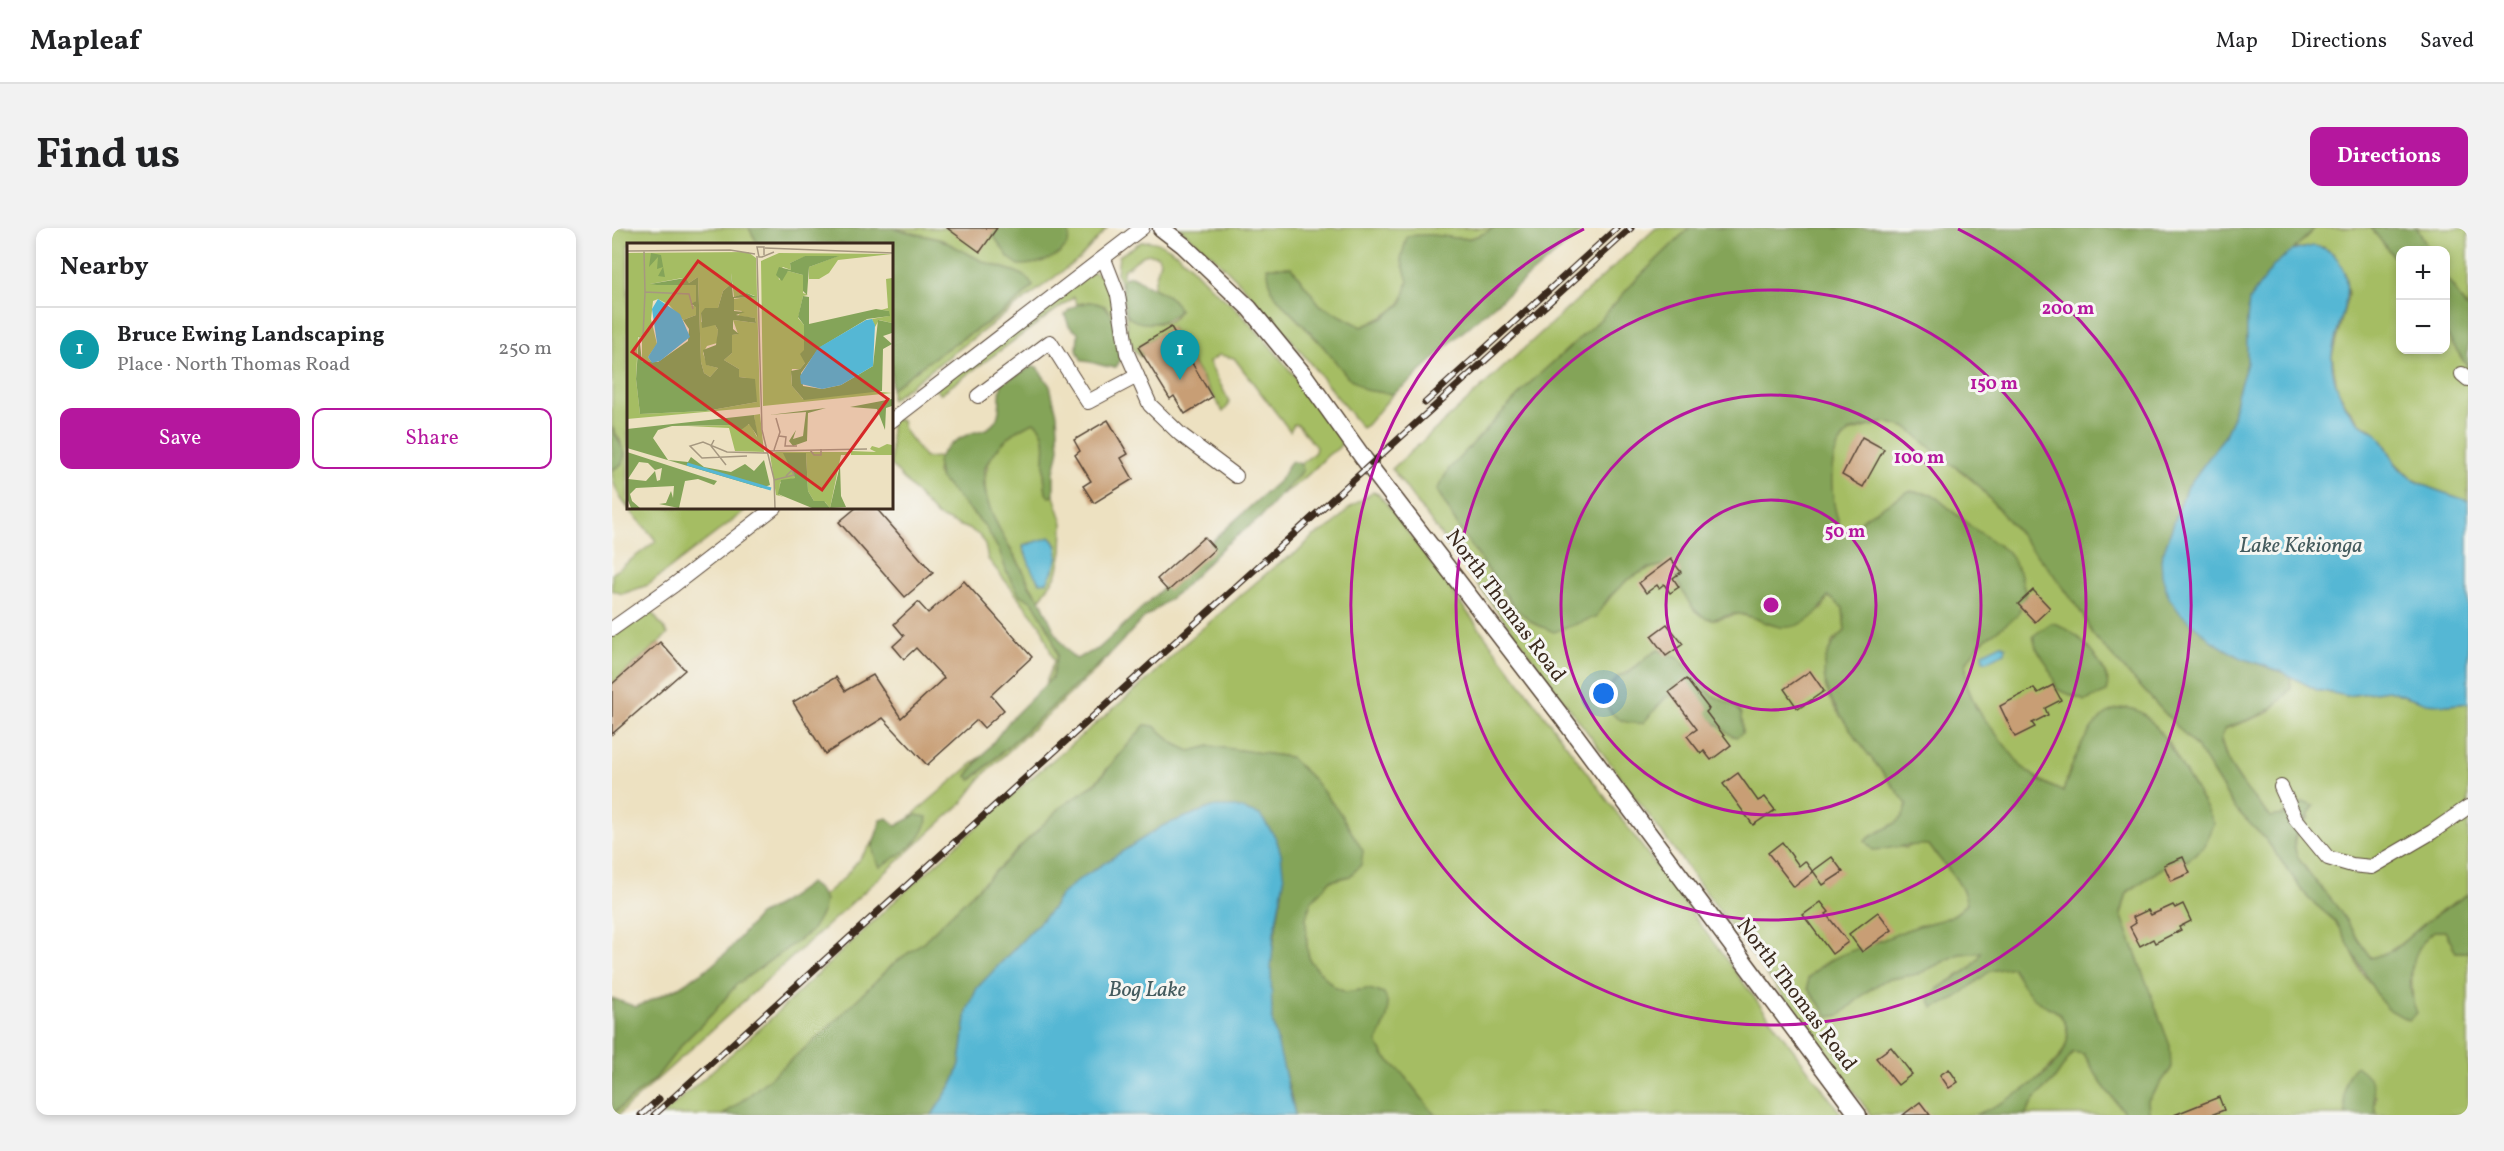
<!DOCTYPE html>
<html lang="en">
<head>
<meta charset="utf-8">
<style>
	:root { --surface:#fff; --page:#f2f2f2; --text:#202124; --muted:#757577; --line:#e0e0e0; --accent:#b5179e }
	body { margin:0; font-family:Vollkorn,serif; background:var(--page); color:var(--text) }
	.controls { position:absolute; right:18px; top:18px; display:grid; overflow:hidden; border-radius:12px; box-shadow:0 3px 9px #0003 }
	.controls button { width:54px; height:54px; display:grid; place-items:center; padding:0; border:0; border-bottom:2px solid var(--line); background:var(--surface); color:var(--text); font:30px sans-serif }
	.you { position:absolute; left:992px; top:466px; width:21px; height:21px; margin:-15px; border:4px solid #fff; border-radius:50%; background:#1a73e8; box-shadow:0 0 0 9px #1a73e833 }
	.badge { display:grid; place-items:center; width:39px; height:39px; border-radius:50%; background:var(--accent); color:#fff; font-size:20px; font-weight:700 }
	.pin { position:absolute; translate:-50% -50px; filter:drop-shadow(0 2px 3px #0008) }
	.pin::after { content:''; position:absolute; top:32px; width:21px; height:18px; background:inherit; clip-path:polygon(0 0,100% 0,50% 100%) }
	.list { margin:0; padding:0; list-style:none }
	h2 { display:flex; justify-content:space-between; align-items:center; height:78px; margin:0; padding:0 24px; font-size:26px }
	h2 small { font-size:20px; font-weight:400; color:var(--muted) }
	.list li { display:grid; grid-template-columns:39px 1fr auto; gap:18px; align-items:center; box-sizing:border-box; height:84px; padding:0 24px; border-top:2px solid var(--line) }
	.list b { display:block; font-size:22px; white-space:nowrap }
	.list p { margin:0; font-size:20px; white-space:nowrap; color:var(--muted) }
	.list em { font-size:20px; font-style:normal; color:var(--muted) }
	.actions { display:flex; gap:12px; padding:18px 24px }
	.actions a { flex:1; padding:14px 0; border:2px solid var(--accent); border-radius:12px; text-align:center; font-size:21px; color:var(--accent) }
	.actions .main { background:var(--accent); color:#fff }
	.map { position:relative; flex:none; width:1856px; height:887px; overflow:hidden; border-radius:12px }
	header { display:flex; align-items:center; gap:36px; box-sizing:border-box; height:84px; padding:0 30px; background:var(--surface); border-bottom:2px solid var(--line) }
	header strong { font-size:28px }
	nav { display:flex; gap:33px; margin-inline-start:auto; font-size:21px }
	.intro { display:flex; align-items:center; justify-content:space-between; box-sizing:border-box; height:144px; padding:0 36px }
	h1 { margin:0; font-size:42px }
	.button { padding:15px 27px; border-radius:12px; background:var(--accent); color:#fff; font-size:21px; font-weight:700 }
	main { display:flex; gap:36px; padding:0 36px }
	aside { flex:1; background:var(--surface); border-radius:12px; box-shadow:0 3px 9px #0003 }
	.map>svg:first-child { display:block }
	.green { fill:#a5bd63; stroke:#707440; stroke-width:1.5; fill-rule:evenodd }
	.forest { fill:#84a459; stroke:#60673c; stroke-width:1.5 }
	.water { fill:#55b7d4; stroke:#487079; stroke-width:1.5 }
	.building { fill:#c89e75 }
	.lines { fill:none; stroke-linecap:round; stroke-linejoin:round }
	.minor-casing { stroke:#564536; stroke-width:16 }
	.major-casing { stroke:#564536; stroke-width:19 }
	.minor { stroke:#fff; stroke-width:14 }
	.major { stroke:#fff; stroke-width:16 }
	.rail-casing { stroke:#3b2a1e; stroke-width:7 }
	.rail { stroke:#f6f6f2; stroke-width:4.5; stroke-dasharray:14; stroke-linecap:butt }
	.ring { fill:none; stroke:#b5179e; stroke-width:3 }
	.labels { text-anchor:middle; dominant-baseline:central; stroke-width:6; stroke-linejoin:round; paint-order:stroke }
	.street-label { font-size:21px; fill:#3b2a1e; stroke:#f6f6f2 }
	.water-label { font-size:22px; font-style:italic; fill:#445b5e; stroke:#f6f6f2 }
	.inset-river { fill:none; stroke:#55b7d4; stroke-width:3 }
	.inset-road { fill:none; stroke:#a69880; stroke-width:1.5 }
	.view { fill:#d62828; fill-opacity:0.15; stroke:#d62828; stroke-width:3 }
	.inset-edge { fill:none; stroke:#3b2a1e; stroke-width:3 }
	.centre { fill:#b5179e; stroke:#f6f6f2; stroke-width:3 }
	.ring-label { font-size:18px; text-anchor:middle; font-weight:bold; fill:#b5179e; stroke:#f6f6f2; stroke-width:6; stroke-linejoin:round; paint-order:stroke }
</style>
</head>
<body>
<header>
<strong>Mapleaf</strong>
<nav><a>Map</a><a>Directions</a><a>Saved</a></nav>
</header>
<div class="intro"><h1>Find us</h1><a class="button">Directions</a></div>
<main>
<aside>
<h2>Nearby<small></small></h2>
<ul class="list">
<li><span class="badge" style="background:#0f9aa8">1</span><div><b>Bruce Ewing Landscaping</b><p>Place · North Thomas Road</p></div><em>250 m</em></li>
</ul>
<div class="actions"><a class="main">Save</a><a>Share</a></div>
</aside>
<div class="map">
<svg width="1856" height="887" viewBox="0 0 1856 887">
	<rect width="100%" height="100%" fill="#f6f6f2"/>
	<filter id="ink" filterUnits="userSpaceOnUse"><feTurbulence type="fractalNoise" baseFrequency=".0167" numOctaves="2"/><feDisplacementMap in="SourceGraphic" scale="12" xChannelSelector="R" yChannelSelector="G"/><feConvolveMatrix kernelMatrix="1 2 1 2 8 2 1 2 1" color-interpolation-filters="sRGB"/></filter>
	<filter id="wash" filterUnits="userSpaceOnUse"><feTurbulence type="fractalNoise" baseFrequency=".008" numOctaves="4" result="noise"/><feDisplacementMap in="SourceGraphic" scale="24" xChannelSelector="R" yChannelSelector="G"/><feGaussianBlur stdDeviation="1.35" result="paint"/><feColorMatrix in="noise" values="0 0 0 0 0 0 0 0 0 0 0 0 0 0 0 0 0 1.4 0 .05"/><feComposite in="paint" operator="in"/></filter>
	<g filter="url(#wash)">
		<rect width="100%" height="100%" fill="#ede1c1"/>
		<g class="green">
			<path d="M 0,0 L 137,0 L 146,16 L 16,16 L 16,279 L 138,279 L 36,357 L 10,366 L 0,362 L 0,346 L 44,313 C 28,290 0,272 0,242 L 10,236 L 9,214 L 0,199 Z"/>
			<path d="M 280,0 L 376,0 L 447,26 C 453,18 460,10 456,0 L 495,0 L 468,30 L 279,172 L 279,161 C 297,148 314,134 333,122 C 363,102 397,85 421,58 L 414,49 L 404,44 L 372,34 L 330,12 Z"/>
			<path d="M 567,0 L 881,0 C 860,14 844,11 820,7 L 789,30 C 791,37 796,47 796,54 C 795,80 770,90 750,99 L 708,77 L 679,39 L 659,62 L 674,80 L 753,162 L 781,166 L 755,197 L 750,200 L 678,110 L 630,57 L 601,28 Z"/>
			<path d="M 1044,0 L 1077,0 L 1021,55 L 990,90 L 918,155 L 837,241 L 825,262 L 849,303 L 903,380 L 984,389 C 1004,358 1020,343 1056,336 L 1083,383 L 1093,389 L 1104,392 L 1126,386 L 1147,391 L 1210,381 L 1216,368 L 1231,380 L 1233,403 L 1220,414 L 1213,458 L 1222,479 L 1295,576 C 1291,601 1269,597 1254,613 L 1294,620 L 1305,615 L 1317,617 C 1330,636 1350,652 1355,675 C 1340,694 1322,692 1301,700 C 1291,703 1281,708 1271,712 C 1243,722 1216,728 1196,750 L 1196,761 L 1217,789 L 1228,787 L 1254,764 L 1273,752 L 1306,746 L 1347,726 L 1370,724 L 1366,735 L 1325,761 L 1359,756 L 1378,743 L 1400,739 C 1406,749 1413,760 1421,768 C 1433,780 1452,781 1455,802 C 1458,818 1447,830 1436,841 C 1416,860 1391,881 1364,887 C 1354,887 1342,887 1332,887 C 1307,887 1283,887 1259,887 L 780,241 ZM 1046,422 L 1068,431 L 1099,467 L 1121,477 L 1129,486 L 1130,505 L 1120,508 L 1066,467 L 1054,469 L 1031,495 L 1007,448 C 1023,442 1032,430 1046,422 Z"/>
			<path d="M 1703,0 L 1759,0 L 1788,37 L 1788,122 L 1834,122 L 1834,105 L 1856,140 L 1856,273 L 1818,260 L 1798,249 L 1783,234 L 1773,216 L 1759,200 L 1749,196 L 1736,180 L 1725,160 L 1720,128 L 1736,67 L 1733,45 L 1721,25 L 1711,19 L 1690,20 L 1680,23 Z"/>
			<path d="M 1805,0 L 1856,0 L 1856,82 L 1834,49 L 1834,22 L 1817,22 Z"/>
			<path d="M 537,13 C 562,16 579,39 596,56 C 603,64 612,70 620,77 C 661,117 695,164 728,210 L 729,216 C 726,223 720,223 715,228 C 700,243 686,258 667,268 L 688,247 L 689,236 L 703,224 L 704,219 L 686,197 L 682,196 L 678,203 L 622,130 L 607,127 L 597,134 L 617,173 L 616,178 L 611,184 L 559,99 L 526,119 L 530,127 L 529,129 C 515,120 515,98 513,83 C 529,92 556,106 567,82 L 561,72 L 541,60 L 548,33 L 546,28 C 529,21 524,36 511,42 L 511,63 L 505,45 L 507,28 L 529,14 Z"/>
			<path d="M 481,44 C 498,49 502,77 503,92 L 493,78 L 477,74 L 465,76 L 462,69 L 328,166 L 324,161 Z"/>
			<path d="M 279,191 L 290,192 L 292,202 L 313,230 L 327,229 L 325,245 L 328,250 L 373,298 L 388,324 L 395,345 L 421,374 L 439,405 L 445,427 L 444,439 L 440,450 L 432,459 L 442,433 L 429,398 L 376,331 L 373,317 L 368,308 L 359,302 L 325,288 L 279,237 Z"/>
			<path d="M 422,194 C 437,205 432,224 432,240 C 432,249 433,257 434,265 L 437,269 L 442,268 L 451,295 L 450,324 L 445,346 L 428,371 C 418,361 416,351 409,339 C 389,301 352,258 388,217 C 398,207 408,199 422,194 ZM 440,310 L 445,318 L 426,353 L 411,321 L 414,316 Z"/>
			<path d="M 1274,194 L 1296,200 L 1367,258 L 1443,348 L 1471,387 L 1481,407 L 1586,521 L 1623,580 L 1655,613 L 1696,670 L 1723,693 L 1735,712 L 1749,743 L 1776,781 L 1801,775 C 1799,744 1795,724 1822,703 L 1833,703 L 1844,724 L 1856,724 L 1856,887 L 1765,887 L 1762,879 L 1764,868 L 1733,856 L 1734,887 L 1537,887 L 1536,872 L 1559,841 L 1526,731 L 1509,687 L 1515,665 L 1552,639 L 1575,633 L 1567,534 L 1557,514 L 1458,540 L 1451,564 C 1436,557 1421,549 1408,537 C 1390,519 1344,461 1355,434 C 1363,414 1388,400 1405,388 L 1357,297 L 1320,266 L 1297,263 L 1255,288 L 1237,303 L 1230,301 C 1219,281 1216,245 1224,223 C 1226,216 1233,209 1237,204 ZM 1466,410 L 1492,442 L 1496,453 L 1473,473 L 1445,461 L 1437,440 Z"/>
			<path d="M 761,264 L 766,266 L 774,275 L 1230,887 L 823,887 L 790,845 L 772,828 L 764,813 L 773,796 L 756,761 L 733,764 L 722,759 L 698,733 L 695,721 L 694,690 L 699,674 L 718,653 L 738,648 L 678,529 L 598,518 L 578,524 L 563,516 L 542,498 L 533,497 L 482,556 L 449,579 L 311,714 L 280,737 L 211,805 L 140,865 L 111,887 L 50,887 L 152,797 L 287,669 L 417,552 L 540,448 L 570,418 L 663,338 L 687,323 L 700,309 L 720,298 L 737,280 Z"/>
			<path d="M 38,382 L 56,406 L 0,456 L 0,404 Z"/>
			<path d="M 497,427 L 486,440 L 372,546 L 350,575 L 6,887 L 0,887 L 43,851 L 71,815 L 102,784 L 124,757 L 199,703 L 213,672 L 211,668 L 232,650 L 261,614 L 260,619 L 303,615 L 315,595 L 304,587 L 298,589 L 368,529 L 355,548 L 360,552 Z"/>
			<path d="M 1678,447 L 1705,462 L 1735,468 L 1776,462 L 1796,469 L 1836,477 L 1856,475 L 1856,666 C 1843,674 1829,682 1817,692 C 1798,706 1784,725 1759,730 L 1685,628 C 1679,610 1685,603 1697,589 L 1691,574 L 1671,587 L 1659,589 L 1642,573 L 1616,534 L 1609,511 L 1613,501 L 1656,485 L 1679,460 Z"/>
			<path d="M 1461,824 L 1472,826 L 1490,856 L 1514,887 L 1413,887 L 1424,869 L 1441,853 Z"/>
		</g>
		<g class="forest">
			<path d="M 137,0 L 280,0 L 330,12 L 372,34 L 404,44 L 414,49 L 421,58 C 396,85 362,102 331,123 C 314,135 296,148 279,161 L 279,16 L 146,16 Z"/>
			<path d="M 376,0 L 456,0 C 465,26 426,38 407,37 L 397,30 Z"/>
			<path d="M 881,0 L 974,0 L 840,113 L 800,152 L 781,166 L 753,162 L 735,148 L 706,112 L 674,80 L 659,62 L 655,39 L 679,39 L 708,77 L 750,99 L 771,90 L 790,75 L 796,53 L 789,31 L 795,8 C 803,8 812,6 820,7 C 846,9 856,17 881,0 Z"/>
			<path d="M 1077,0 L 1703,0 L 1680,23 L 1662,37 L 1637,72 L 1635,93 L 1635,135 L 1625,167 L 1621,189 L 1612,209 L 1574,261 L 1549,331 L 1600,413 L 1627,429 L 1678,447 L 1679,460 C 1656,490 1646,487 1613,500 C 1611,505 1609,509 1609,514 C 1613,538 1642,572 1659,589 L 1671,587 L 1691,574 L 1702,578 C 1696,590 1682,601 1682,614 C 1681,634 1714,663 1725,679 C 1737,696 1747,714 1759,730 L 1782,722 L 1818,691 L 1856,666 L 1856,724 L 1844,724 L 1833,703 L 1822,703 C 1797,723 1793,757 1805,785 L 1796,792 L 1776,781 L 1768,772 L 1723,693 L 1696,670 L 1655,613 L 1623,580 L 1586,521 L 1481,407 L 1471,387 L 1443,348 L 1367,258 L 1350,243 L 1331,231 L 1296,200 L 1274,194 L 1237,203 C 1233,209 1226,216 1224,223 C 1216,244 1220,282 1230,301 L 1237,303 L 1255,288 L 1297,263 L 1320,266 L 1357,297 L 1396,324 L 1408,344 L 1414,367 L 1405,388 L 1367,416 L 1354,435 L 1355,458 L 1364,480 L 1409,538 L 1428,553 L 1451,564 C 1460,535 1481,471 1521,481 C 1540,486 1559,520 1568,536 C 1580,556 1593,574 1602,596 L 1593,618 L 1575,633 L 1552,639 L 1515,664 L 1509,686 L 1558,818 L 1559,841 L 1536,872 L 1537,887 L 1514,887 L 1490,856 L 1472,826 L 1461,824 L 1441,853 L 1424,869 L 1413,887 L 1363,887 C 1393,875 1476,833 1451,791 C 1445,781 1438,781 1429,775 C 1416,768 1407,751 1400,739 L 1378,743 L 1341,772 L 1321,780 L 1317,770 C 1332,752 1361,747 1369,724 L 1347,726 L 1306,746 L 1273,752 L 1254,764 L 1228,787 L 1217,789 L 1196,761 L 1196,750 C 1216,728 1243,722 1270,712 C 1281,708 1291,703 1301,700 C 1322,692 1340,694 1355,675 C 1350,652 1330,636 1317,617 C 1303,615 1277,621 1261,622 L 1253,613 C 1270,598 1291,600 1295,576 C 1279,555 1262,534 1246,513 C 1221,477 1191,439 1233,403 L 1231,380 L 1216,368 C 1207,386 1191,401 1169,399 C 1155,397 1142,388 1128,386 C 1116,384 1105,395 1092,389 C 1076,382 1066,351 1056,336 L 1034,341 L 1014,353 L 997,369 L 984,389 L 942,404 L 921,395 L 903,380 L 849,303 L 825,262 L 837,241 L 918,155 L 990,90 L 1021,55 Z"/>
			<path d="M 1759,0 L 1805,0 L 1817,22 L 1788,22 L 1788,37 Z"/>
			<path d="M 517,48 C 525,48 528,54 535,57 C 547,64 561,67 567,81 C 560,97 521,101 514,85 C 510,76 511,62 510,52 Z"/>
			<path d="M 1834,49 L 1856,82 L 1856,140 L 1834,105 Z"/>
			<path d="M 477,74 C 508,75 505,110 508,133 L 504,139 C 494,141 482,133 470,133 L 465,122 L 466,105 L 457,98 L 453,87 C 458,78 467,76 477,74 Z"/>
			<path d="M 419,139 L 425,139 L 438,158 L 445,186 L 447,221 L 442,244 L 442,268 L 437,269 L 434,265 C 433,257 432,249 432,240 C 431,224 438,205 422,194 C 408,199 398,206 389,217 C 383,224 376,231 373,240 C 365,270 394,313 408,338 C 412,344 414,352 418,359 C 421,364 426,367 429,373 C 438,393 446,417 464,431 L 486,421 L 495,413 L 610,304 L 668,252 C 673,246 673,239 680,233 L 689,236 L 691,242 L 648,290 L 612,318 L 568,363 L 531,391 L 497,427 L 359,552 L 355,548 L 398,492 L 440,450 L 445,427 L 439,405 L 421,374 L 408,367 L 395,345 L 388,324 L 373,298 L 328,250 L 325,234 C 329,221 348,209 360,205 C 371,201 377,203 384,192 C 390,183 386,166 390,155 Z"/>
			<path d="M 0,199 L 13,225 L 10,236 L 0,242 Z"/>
			<path d="M 1439,395 C 1461,396 1502,443 1495,464 L 1473,473 L 1445,461 L 1437,440 L 1424,420 L 1421,408 Z"/>
			<path d="M 1046,422 L 1068,431 L 1099,467 L 1121,477 L 1129,486 L 1130,505 L 1125,509 L 1120,508 L 1066,467 L 1054,469 L 1031,495 C 1009,497 996,488 990,466 L 1007,448 L 1018,444 L 1036,428 Z"/>
			<path d="M 533,497 L 542,498 L 563,516 L 578,523 L 598,518 L 678,529 L 702,552 L 728,585 L 751,623 L 749,637 L 738,648 L 718,653 L 699,674 L 694,690 L 695,721 L 698,733 L 722,759 L 733,764 L 756,761 L 772,765 C 781,784 773,795 765,814 L 772,828 L 790,845 L 823,887 L 683,887 C 678,856 665,825 660,794 C 652,747 665,698 672,652 L 448,668 L 440,681 L 365,761 L 355,783 L 348,836 L 342,853 L 320,887 L 111,887 L 140,865 L 211,805 L 280,737 L 311,714 L 449,579 L 483,556 Z"/>
			<path d="M 304,587 L 315,589 C 315,613 286,628 268,639 C 255,616 263,614 269,592 L 275,590 L 284,598 Z"/>
			<path d="M 198,655 L 207,662 L 213,672 L 211,683 L 199,703 L 124,757 L 102,784 L 71,815 L 43,851 L 0,886 L 0,770 L 24,779 L 67,759 L 98,739 L 116,723 L 147,687 L 168,676 Z"/>
			<path d="M 1744,838 C 1772,858 1756,865 1765,887 L 1734,887 C 1732,868 1729,850 1744,838 Z"/>
		</g>
		<g class="water">
			<path d="M 1701,18 C 1714,19 1723,25 1729,37 C 1744,68 1724,95 1720,126 C 1719,134 1721,145 1723,153 C 1727,167 1736,187 1749,196 C 1754,199 1759,200 1764,205 C 1773,214 1777,225 1784,236 C 1800,258 1832,264 1856,273 L 1856,475 L 1836,477 L 1815,475 L 1776,462 L 1735,468 L 1705,462 L 1668,443 L 1627,429 L 1600,413 L 1568,385 L 1556,368 L 1550,347 L 1549,331 L 1574,261 L 1612,209 L 1621,189 L 1625,167 L 1635,135 L 1635,93 L 1637,72 L 1662,37 L 1680,23 Z"/>
			<path d="M 438,309 C 453,322 443,339 435,354 L 428,355 L 420,343 L 411,318 Z"/>
			<path d="M 1389,416 L 1394,419 L 1393,425 L 1375,433 L 1371,432 L 1371,425 Z"/>
			<path d="M 600,579 L 624,579 L 648,587 L 664,610 L 669,626 L 672,652 L 662,705 L 659,741 L 660,792 L 683,887 L 320,887 L 342,853 L 348,836 L 355,783 L 365,760 L 440,681 L 448,668 L 466,652 L 550,598 Z"/>
		</g>
		<g id="blocks">
			<g class="building">
				<path d="M 335,0 L 385,0 L 368,24 Z"/>
				<path d="M 559,99 L 600,169 L 573,186 L 562,168 L 558,171 L 526,119 Z"/>
				<path d="M 496,192 L 516,226 L 509,230 L 521,251 L 482,275 L 471,258 L 479,253 L 463,227 L 468,223 L 462,212 Z"/>
				<path d="M 1250,209 L 1272,221 L 1251,259 L 1230,247 Z"/>
				<path d="M 245,279 L 263,279 L 321,345 L 293,369 L 227,294 Z"/>
				<path d="M 592,309 L 603,321 L 556,363 L 545,351 Z"/>
				<path d="M 1059,331 L 1069,344 L 1061,350 L 1067,359 L 1058,365 L 1052,356 L 1047,360 L 1045,357 L 1034,365 L 1027,355 Z"/>
				<path d="M 352,353 L 420,429 L 379,467 L 392,482 L 372,500 L 365,492 L 315,537 L 271,490 L 213,526 L 181,474 L 224,449 L 233,463 L 261,447 L 289,490 L 332,450 L 304,420 L 292,431 L 281,418 L 292,408 L 282,396 L 306,374 L 316,385 Z"/>
				<path d="M 1421,362 L 1438,380 L 1423,394 L 1406,376 Z"/>
				<path d="M 1055,396 L 1071,416 L 1054,428 L 1039,408 Z"/>
				<path d="M 48,414 L 73,442 L 0,506 L 0,456 Z"/>
				<path d="M 1198,443 L 1212,463 L 1186,481 L 1172,461 Z"/>
				<path d="M 1074,451 L 1097,481 L 1094,484 L 1119,517 L 1099,532 L 1092,523 L 1089,526 L 1075,508 L 1085,501 L 1057,464 Z"/>
				<path d="M 1441,457 L 1449,472 L 1433,480 L 1436,487 L 1420,495 L 1423,499 L 1403,509 L 1388,478 L 1422,460 L 1426,465 Z"/>
				<path d="M 1126,545 L 1146,573 L 1153,569 L 1163,582 L 1141,597 L 1111,556 Z"/>
				<path d="M 1170,614 L 1187,638 L 1193,633 L 1201,644 L 1182,659 L 1156,625 Z"/>
				<path d="M 1220,629 L 1231,644 L 1211,657 L 1201,643 Z"/>
				<path d="M 1571,629 L 1578,645 L 1559,653 L 1552,637 Z"/>
				<path d="M 1209,674 L 1217,684 L 1214,686 L 1236,714 L 1220,726 L 1191,687 Z"/>
				<path d="M 1571,676 L 1579,693 L 1567,699 L 1569,702 L 1543,715 L 1541,711 L 1528,718 L 1518,699 L 1524,695 L 1521,689 L 1536,682 L 1539,687 L 1561,677 L 1563,680 Z"/>
				<path d="M 1266,684 L 1280,702 L 1250,724 L 1237,706 Z"/>
				<path d="M 1279,819 L 1300,846 L 1286,857 L 1264,830 Z"/>
				<path d="M 1337,841 L 1346,854 L 1337,860 L 1328,847 Z"/>
				<path d="M 1607,869 L 1612,882 L 1599,887 L 1562,887 Z"/>
				<path d="M 1308,874 L 1318,887 L 1291,887 Z"/>
			</g>
		</g>
	</g>
	<g filter="url(#ink)">
		<use href="#blocks" fill-opacity="0" stroke="#564536" stroke-width="1.5"/>
		<g class="lines">
			<defs>
				<g id="minor">
					<path d="M 492,31 L 506,67 L 515,125 L 538,177 L 568,206 L 624,248"/>
					<path d="M 1850,146 L 1856,151"/>
					<path d="M 366,168 L 438,114 L 476,174 L 525,148"/>
					<path d="M 279,193 L 530,0"/>
					<path d="M 0,401 L 62,357 L 163,279"/>
					<path d="M 1669,559 L 1683,590 L 1716,630 L 1740,637 L 1760,639 L 1820,604 L 1856,579"/>
				</g>
				<path id="major" d="M 549,0 L 571,17 L 637,80 L 692,147 L 752,231 L 950,489 L 1246,887"/>
			</defs>
			<use href="#minor" class="minor-casing"/>
			<use href="#major" class="major-casing"/>
			<use href="#minor" class="minor"/>
			<use href="#major" class="major"/>
			<defs>
				<g id="rail">
					<path d="M 813,175 L 1005,0"/>
					<path d="M 29,887 L 47,871"/>
					<path d="M 42,887 L 1019,0"/>
				</g>
			</defs>
			<use href="#rail" class="rail-casing"/>
			<use href="#rail" class="rail"/>
		</g>
	</g>
	<g class="ring">
		<circle cx="1159" cy="377" r="105"/>
		<circle cx="1159" cy="377" r="210"/>
		<circle cx="1159" cy="377" r="315"/>
		<path d="M1346 1A420 420 0 1 1 972 1"/>
	</g>
	<g class="labels">
		<g class="street-label">
			<text transform="translate(893 378) rotate(53)">North Thomas Road</text>
			<text transform="translate(1184 767) rotate(53)">North Thomas Road</text>
		</g>
		<g class="water-label">
			<text x="1689" y="318">Lake Kekionga</text>
			<text x="535" y="762">Bog Lake</text>
		</g>
	</g>
	<g transform="translate(15 15)">
		<rect width="266" height="266" fill="#ede1c1"/>
		<path d="M 121,9 L 129,15 L 133,164 L 0,176 L 0,10 ZM 104,30 L 107,54 L 120,50 L 128,53 L 106,56 L 106,67 L 115,68 L 111,73 L 128,75 L 129,80 L 106,77 L 111,91 L 105,92 L 105,110 L 97,117 L 112,126 L 112,134 L 120,135 L 130,159 L 79,168 L 13,171 L 9,136 L 11,94 L 15,95 L 15,119 L 25,120 L 21,114 L 30,101 L 24,76 L 26,58 L 31,56 L 42,62 L 56,77 L 69,72 L 69,63 L 64,63 L 69,58 L 69,42 L 23,41 L 55,35 L 62,40 L 71,34 L 74,119 L 77,130 L 83,134 L 91,125 L 80,122 L 76,110 L 80,103 L 90,100 L 91,87 L 88,82 L 74,79 L 74,70 L 91,65 L 96,48 L 104,41 ZM 152,10 L 265,11 L 211,17 L 202,30 L 192,36 L 182,36 L 182,24 L 211,13 L 179,13 L 163,20 L 164,27 L 156,24 L 151,29 L 152,37 L 161,28 L 176,32 L 176,50 L 181,52 L 176,53 L 171,75 L 177,82 L 178,120 L 173,126 L 165,126 L 164,133 L 165,143 L 176,156 L 245,148 L 265,150 L 136,163 L 134,18 ZM 265,35 L 265,80 L 252,77 L 248,84 L 245,76 L 262,73 L 262,68 L 254,67 L 261,65 L 259,36 ZM 133,171 L 137,209 L 108,208 L 102,185 L 61,183 L 106,182 L 111,185 L 123,181 L 130,194 L 127,172 ZM 260,201 L 265,202 L 265,212 L 224,212 L 224,208 L 249,209 L 243,206 L 245,203 L 252,205 ZM 149,209 L 221,209 L 222,212 L 214,212 L 203,265 L 198,259 L 187,258 L 181,248 L 179,210 L 157,210 L 168,235 L 153,239 L 152,252 L 157,254 L 149,252 L 143,211 Z" fill="#a5bd63" fill-rule="evenodd"/>
		<path d="M 24,10 L 34,12 L 38,34 L 31,33 L 36,24 L 30,26 L 31,14 L 22,24 ZM 178,13 L 212,13 L 182,24 L 180,52 L 176,48 L 176,32 L 161,28 L 155,38 L 149,32 L 152,24 L 164,27 L 163,20 ZM 104,30 L 106,54 L 120,50 L 129,54 L 107,55 L 107,68 L 118,69 L 109,72 L 128,75 L 129,80 L 106,77 L 106,86 L 112,91 L 105,92 L 105,110 L 97,117 L 112,126 L 112,134 L 128,136 L 130,159 L 79,168 L 13,171 L 9,136 L 12,92 L 15,119 L 31,119 L 61,98 L 62,86 L 56,77 L 69,72 L 69,64 L 64,61 L 69,58 L 69,42 L 30,42 L 23,41 L 58,35 L 62,40 L 71,34 L 74,119 L 77,130 L 83,134 L 91,125 L 79,122 L 76,107 L 89,102 L 91,87 L 88,82 L 75,85 L 74,70 L 78,65 L 91,65 L 96,48 L 104,41 ZM 176,53 L 182,54 L 182,81 L 249,66 L 262,68 L 263,73 L 240,76 L 192,105 L 174,130 L 176,143 L 195,146 L 214,142 L 246,123 L 251,77 L 265,80 L 265,90 L 256,93 L 265,101 L 256,106 L 255,148 L 177,157 L 165,143 L 164,128 L 173,126 L 178,120 L 173,111 L 177,107 L 177,82 L 171,74 ZM 265,156 L 265,163 L 259,165 L 258,187 L 250,166 L 223,164 ZM 199,165 L 181,170 L 180,198 L 166,203 L 162,198 L 169,187 L 166,196 L 176,193 L 179,169 L 142,172 ZM 127,172 L 131,194 L 122,181 L 114,187 L 106,182 L 45,183 L 31,187 L 26,195 L 41,217 L 61,219 L 64,214 L 77,224 L 104,229 L 118,221 L 127,228 L 137,217 L 143,242 L 135,245 L 0,205 L 0,186 ZM 0,209 L 77,234 L 90,238 L 87,242 L 71,236 L 58,238 L 52,265 L 32,261 L 39,260 L 44,248 L 46,255 L 47,243 L 9,245 L 3,251 L 5,258 L 13,265 L 4,265 L 0,255 ZM 12,219 L 21,220 L 28,227 L 35,225 L 33,237 L 30,238 L 28,228 L 19,238 L 1,236 ZM 156,210 L 179,210 L 181,248 L 187,258 L 197,258 L 203,265 L 185,265 L 151,251 L 154,237 L 168,235 ZM 213,222 L 214,253 L 219,264 L 203,265 Z" fill="#84a459" fill-rule="evenodd"/>
		<path d="M 31,56 L 53,71 L 63,94 L 33,118 L 25,120 L 21,114 L 30,100 L 25,66 ZM 239,77 L 245,76 L 248,82 L 246,123 L 214,142 L 195,146 L 174,141 L 173,133 L 191,105 Z" fill="#55b7d4"/>
		<path class="inset-river" d="M 60,221 L 144,246"/>
		<path class="inset-road" d="M 138,5 L 266,10M 0,8 L 103,7 L 128,11M 17,8 L 18,49 L 62,51 L 66,66M 137,12 L 137,4 L 130,4 L 132,14 L 135,14 L 147,9M 130,13 L 135,187 L 147,236 L 148,265M 16,95 L 18,49M 152,193 L 159,194 L 158,203 L 170,203M 87,197 L 84,203 L 99,222M 147,207 L 153,189 L 149,175M 183,207 L 187,212 L 194,212 L 194,206M 141,208 L 240,206M 120,213 L 75,215 L 63,203 L 76,199 L 100,209 L 140,210M 147,237 L 167,232 L 165,227 L 159,233"/>
		<path class="view" d="M 71,18 L 261,156 L 195,247 L 5,109 Z"/>
		<rect width="266" height="266" class="inset-edge"/>
	</g>
	<circle cx="1159" cy="377" r="9" class="centre"/>
	<g class="ring-label">
		<text x="1456" y="86">200 m</text>
		<text x="1382" y="161">150 m</text>
		<text x="1307" y="235">100 m</text>
		<text x="1233" y="309">50 m</text>
	</g>
</svg>
<div class="controls">
<button>+</button>
<button>−</button>
</div>
<div class="you"></div>
<div class="pin badge" style="left:568px;top:152px;background:#0f9aa8">1</div>
</div>
</main>
</body>
</html>
